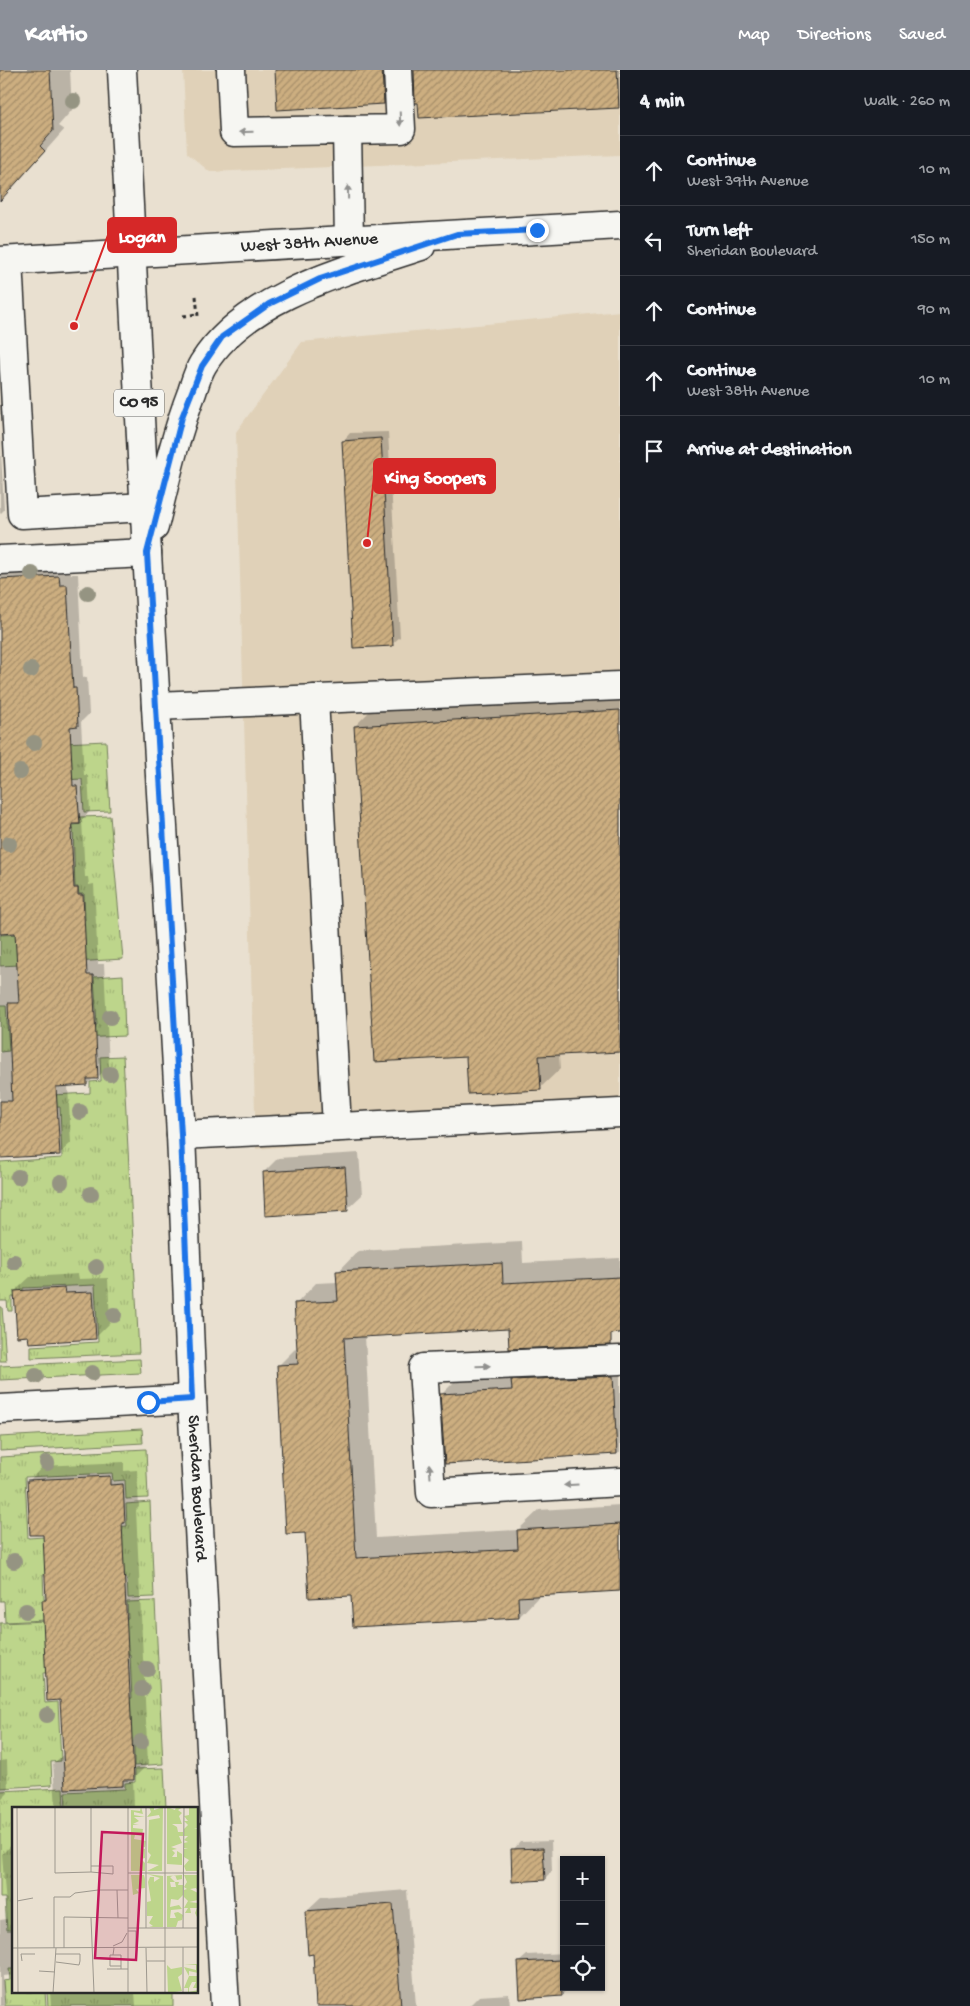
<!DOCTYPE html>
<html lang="en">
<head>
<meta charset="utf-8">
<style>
	:root { --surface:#171b24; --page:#242831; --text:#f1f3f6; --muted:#9ea1a6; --line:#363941; --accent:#8c9099 }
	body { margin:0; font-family:"Gochi Hand",sans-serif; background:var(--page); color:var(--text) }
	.controls { position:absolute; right:15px; bottom:15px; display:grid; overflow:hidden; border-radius:0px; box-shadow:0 1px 4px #0004 }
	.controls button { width:45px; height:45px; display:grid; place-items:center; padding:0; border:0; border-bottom:1px solid var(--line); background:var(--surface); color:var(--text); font:25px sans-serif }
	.stop { position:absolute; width:15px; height:15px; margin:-11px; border:4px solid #1a73e8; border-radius:50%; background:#fff }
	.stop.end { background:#1a73e8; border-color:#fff; box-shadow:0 1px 5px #0008 }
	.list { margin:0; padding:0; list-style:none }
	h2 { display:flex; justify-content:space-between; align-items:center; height:65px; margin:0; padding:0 20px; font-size:21px }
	h2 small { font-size:16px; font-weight:400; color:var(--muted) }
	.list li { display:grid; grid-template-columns:32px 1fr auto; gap:15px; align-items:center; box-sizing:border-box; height:70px; padding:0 20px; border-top:1px solid var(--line) }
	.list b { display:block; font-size:19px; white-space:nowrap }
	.list p { margin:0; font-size:16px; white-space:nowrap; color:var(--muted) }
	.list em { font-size:16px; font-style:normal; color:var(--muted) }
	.icon { flex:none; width:28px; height:28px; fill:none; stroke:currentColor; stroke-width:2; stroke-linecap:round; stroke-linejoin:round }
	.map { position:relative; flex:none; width:620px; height:1936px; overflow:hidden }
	header { display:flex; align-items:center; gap:30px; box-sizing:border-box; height:70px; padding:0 25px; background:var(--accent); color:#fff }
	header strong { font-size:24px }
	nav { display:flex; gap:28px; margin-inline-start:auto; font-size:18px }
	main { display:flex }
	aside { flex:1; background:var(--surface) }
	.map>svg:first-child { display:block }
	.built { fill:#e0d1b8 }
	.grass { fill:url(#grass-tufts); stroke:#74805b }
	.shadow { fill:#0003 }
	.building { fill:url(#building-hatch); stroke:#2b2b2b }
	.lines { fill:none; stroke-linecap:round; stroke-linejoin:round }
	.minor-casing { stroke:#2b2b2b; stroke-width:31 }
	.major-casing { stroke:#2b2b2b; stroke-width:31 }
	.path { stroke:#2b2b2b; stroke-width:3; stroke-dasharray:4 4; stroke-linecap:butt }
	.minor { stroke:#f6f6f2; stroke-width:28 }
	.major { stroke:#f6f6f2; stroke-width:28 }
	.tree { fill:#959482 }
	.oneway { fill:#90908e }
	.route { stroke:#1a73e8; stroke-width:6 }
	.labels { text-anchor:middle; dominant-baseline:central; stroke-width:4.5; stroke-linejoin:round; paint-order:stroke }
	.shield { fill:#f6f6f2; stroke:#686867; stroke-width:1 }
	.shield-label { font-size:16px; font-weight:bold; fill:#2b2b2b }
	.street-label { font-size:18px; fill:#2b2b2b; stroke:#f6f6f2 }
	.inset-road { fill:none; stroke:#9d988e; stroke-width:1 }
	.view { fill:#c2185b; fill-opacity:0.15; stroke:#c2185b; stroke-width:2.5 }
	.inset-edge { fill:none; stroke:#2b2b2b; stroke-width:2.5 }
	.leader { fill:none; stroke:#d62828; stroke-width:2 }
	.callout-dot { fill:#d62828; stroke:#f6f6f2; stroke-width:2 }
	.callout { fill:#d62828; stroke:#d62828; stroke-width:2 }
	.callout-label { font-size:19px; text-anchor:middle; font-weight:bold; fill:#fff }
</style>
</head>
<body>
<header>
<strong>Kartio</strong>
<nav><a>Map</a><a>Directions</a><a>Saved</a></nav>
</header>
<main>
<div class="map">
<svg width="620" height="1936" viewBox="0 0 620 1936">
	<defs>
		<pattern id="grass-tufts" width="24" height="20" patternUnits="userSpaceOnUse" patternTransform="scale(1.25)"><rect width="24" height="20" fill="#bdd58b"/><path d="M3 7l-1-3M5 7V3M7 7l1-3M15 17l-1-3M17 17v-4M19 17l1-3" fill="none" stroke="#a3b778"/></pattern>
		<pattern id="building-hatch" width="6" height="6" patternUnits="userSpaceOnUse" patternTransform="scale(1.25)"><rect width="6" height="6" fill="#ccae80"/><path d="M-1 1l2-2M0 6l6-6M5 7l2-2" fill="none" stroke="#a68e69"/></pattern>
	</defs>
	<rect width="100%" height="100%" fill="#e9e0d0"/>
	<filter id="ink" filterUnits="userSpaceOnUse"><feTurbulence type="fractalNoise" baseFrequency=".02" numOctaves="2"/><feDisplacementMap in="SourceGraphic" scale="10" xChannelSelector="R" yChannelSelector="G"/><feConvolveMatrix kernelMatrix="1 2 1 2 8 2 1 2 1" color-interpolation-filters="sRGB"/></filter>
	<g filter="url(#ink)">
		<g class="built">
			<path d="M 183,0 L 620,0 L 620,85 L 210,102 L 187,83 Z"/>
			<path d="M 620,241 L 620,1050 L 256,1079 L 236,362 L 302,272 Z"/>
		</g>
		<g class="grass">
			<path d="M 106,671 L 110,741 L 84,742 L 82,709 L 0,713 L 0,676 Z"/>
			<path d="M 110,746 L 123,889 L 75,892 L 76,851 L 85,850 L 84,824 L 79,824 L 78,817 L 75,817 L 73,755 L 81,754 L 80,747 Z"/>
			<path d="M 73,862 L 74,892 L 0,896 L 0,865 Z"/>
			<path d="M 123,905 L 125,966 L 9,971 L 9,959 L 97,955 L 94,907 Z"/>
			<path d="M 0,935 L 6,935 L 9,981 L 0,982 Z"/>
			<path d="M 123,986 L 139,1283 L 31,1288 L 31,1276 L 98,1272 L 95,1215 L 23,1218 L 23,1226 L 12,1227 L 12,1241 L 8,1241 L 7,1231 L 0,1231 L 0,1092 L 62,1088 L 60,1037 L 14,1039 L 14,1027 L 90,1023 L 90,1012 L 101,1011 L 100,987 Z"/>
			<path d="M 0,1237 L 2,1237 L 6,1291 L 0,1291 Z"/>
			<path d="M 140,1289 L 141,1303 L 0,1310 L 0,1296 Z"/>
			<path d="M 142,1359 L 143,1373 L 0,1381 L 0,1367 Z"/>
			<path d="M 146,1379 L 148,1428 L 126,1429 L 125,1410 L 113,1411 L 112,1403 L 25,1407 L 28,1468 L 111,1463 L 113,1501 L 43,1505 L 45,1550 L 5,1552 L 4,1531 L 0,1531 L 0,1387 Z"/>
			<path d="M 150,1432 L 154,1527 L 128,1528 L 127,1508 L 116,1508 L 114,1457 L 127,1456 L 126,1434 Z"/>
			<path d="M 155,1531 L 163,1694 L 134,1696 L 134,1672 L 122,1672 L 123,1629 L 132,1628 L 130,1584 L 120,1585 L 119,1549 L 128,1548 L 127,1532 Z"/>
			<path d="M 46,1551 L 58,1602 L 43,1603 L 45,1633 L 58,1632 L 61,1691 L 51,1692 L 52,1715 L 0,1718 L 0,1553 Z"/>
			<path d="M 164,1698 L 166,1738 L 66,1738 L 65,1722 L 125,1719 L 125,1713 L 135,1712 L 135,1699 Z"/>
			<path d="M 63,1718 L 64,1738 L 14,1738 L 14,1860 L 7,1860 L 5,1828 L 0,1828 L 0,1721 Z"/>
			<path d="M 9,1899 L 14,1899 L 14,1922 L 45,1922 L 46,1936 L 5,1936 L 3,1911 L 10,1910 Z"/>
			<path d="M 47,1922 L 173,1922 L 173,1936 L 48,1936 Z"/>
		</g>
		<g class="shadow">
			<path d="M 0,0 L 70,0 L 72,40 L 58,56 L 64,60 L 33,95 L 13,115 L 0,115 Z"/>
			<path d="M 276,0 L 405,0 L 406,11 L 384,33 Z"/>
			<path d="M 414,0 L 620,0 L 620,36 L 420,47 Z"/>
			<path d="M 0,255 L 5,340 L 0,345 Z"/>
			<path d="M 388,362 L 400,567 L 392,574 L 343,371 L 350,363 Z"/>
			<path d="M 0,365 L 4,440 L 0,444 Z"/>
			<path d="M 70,496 L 71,504 L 78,504 L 83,608 L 87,607 L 89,644 L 81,652 L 84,705 L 88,705 L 90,741 L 82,750 L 85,807 L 88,807 L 89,815 L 94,814 L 98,894 L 104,894 L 109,996 L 98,1007 L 94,1008 L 87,1014 L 68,1015 L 71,1073 L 59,1084 L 0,1087 L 0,500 Z"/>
			<path d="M 620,622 L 620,980 L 559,984 L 560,999 L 540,1018 L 467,985 L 355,656 L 375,636 Z"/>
			<path d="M 359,1083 L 362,1125 L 347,1139 L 264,1102 L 278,1088 Z"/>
			<path d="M 522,1172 L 523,1193 L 620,1188 L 620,1262 L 510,1258 L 365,1266 L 376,1468 L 518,1460 L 539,1440 L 620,1435 L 620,1520 L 539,1525 L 539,1526 L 519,1547 L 352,1525 L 307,1461 L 278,1296 L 298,1276 L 296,1234 L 316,1213 L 338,1212 L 338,1202 L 358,1181 Z"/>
			<path d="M 78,1204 L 79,1209 L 108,1208 L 110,1253 L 95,1268 L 29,1265 L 15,1221 L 30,1207 Z"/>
			<path d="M 620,1302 L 620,1383 L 446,1393 L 442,1324 L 460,1306 Z"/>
			<path d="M 124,1392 L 124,1401 L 137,1400 L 139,1437 L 136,1440 L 148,1694 L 133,1709 L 134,1738 L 56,1738 L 53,1694 L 65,1683 L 62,1635 L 43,1531 L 48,1526 L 44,1463 L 29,1411 L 43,1396 Z"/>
			<path d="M 7,1690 L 8,1723 L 0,1731 L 0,1691 Z"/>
			<path d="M 551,1771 L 552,1801 L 544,1809 L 513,1780 L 520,1772 Z"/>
			<path d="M 14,1773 L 14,1905 L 3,1906 L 4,1936 L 0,1936 L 0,1850 L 7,1849 L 2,1784 Z"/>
			<path d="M 407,1820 L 416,1936 L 317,1936 L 314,1883 L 306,1841 L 321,1827 Z"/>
			<path d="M 564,1883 L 564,1917 L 569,1918 L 561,1925 L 519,1892 L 527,1885 Z"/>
			<path d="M 50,1922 L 135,1922 L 136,1936 L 51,1936 Z"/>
			<path d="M 509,1924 L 510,1936 L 469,1936 L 479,1926 Z"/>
		</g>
		<g class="building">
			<path d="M 0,0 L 50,0 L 53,61 L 40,76 L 45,81 L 0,131 Z"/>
			<path d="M 275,0 L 382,0 L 384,34 L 277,40 Z"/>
			<path d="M 414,0 L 617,0 L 619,38 L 419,48 L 418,33 L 415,33 Z"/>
			<path d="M 381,368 L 393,576 L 353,578 L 342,371 Z"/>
			<path d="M 59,506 L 60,515 L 67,515 L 73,618 L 76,618 L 78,656 L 70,657 L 73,716 L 77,716 L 80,754 L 72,754 L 73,760 L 71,760 L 74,818 L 78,818 L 78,825 L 83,825 L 87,905 L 93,905 L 98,1009 L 87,1009 L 87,1015 L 56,1017 L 60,1085 L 0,1088 L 0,1031 L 12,1031 L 8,933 L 19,933 L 15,863 L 0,864 L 0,509 Z"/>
			<path d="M 620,640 L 620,982 L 539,986 L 541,1020 L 468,1024 L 466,987 L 374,992 L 354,656 Z"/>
			<path d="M 345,1097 L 348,1141 L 265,1146 L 263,1102 Z"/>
			<path d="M 502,1193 L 503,1213 L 620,1207 L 620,1263 L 611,1264 L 611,1275 L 509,1279 L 508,1259 L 344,1268 L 356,1488 L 518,1479 L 517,1460 L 620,1454 L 620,1521 L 518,1527 L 519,1548 L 353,1557 L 351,1526 L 309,1528 L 305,1463 L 286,1464 L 277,1295 L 298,1294 L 294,1233 L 338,1231 L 336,1201 Z"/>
			<path d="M 64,1218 L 65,1223 L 93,1222 L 96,1269 L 29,1273 L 28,1266 L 17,1267 L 14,1221 Z"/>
			<path d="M 613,1306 L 617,1384 L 445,1394 L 440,1324 L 512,1320 L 511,1310 Z"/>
			<path d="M 110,1406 L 110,1415 L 123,1414 L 125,1453 L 122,1453 L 134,1710 L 123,1710 L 123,1716 L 65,1719 L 60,1630 L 47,1631 L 42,1530 L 46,1530 L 43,1465 L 30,1465 L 27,1410 Z"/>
			<path d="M 543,1778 L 545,1810 L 512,1812 L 511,1779 Z"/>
			<path d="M 393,1834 L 401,1936 L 316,1936 L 313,1884 L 308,1885 L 305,1841 Z"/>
			<path d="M 560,1890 L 562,1926 L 520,1929 L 518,1892 Z"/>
		</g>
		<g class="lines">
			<defs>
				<g id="minor">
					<path d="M 231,0 L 234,62 L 347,60 L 349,171"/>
					<path d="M 347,60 L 401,59 L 398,0"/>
					<path d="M 8,191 L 22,444 L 145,437"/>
					<path d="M 0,490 L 147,483"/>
					<path d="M 314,629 L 337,1057"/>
					<path d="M 156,636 L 620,616"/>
					<path d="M 181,1065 L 620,1043"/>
					<path d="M 620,1290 L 423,1298 L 431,1423 L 620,1412"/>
					<path d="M 0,1339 L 192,1329"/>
				</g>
				<g id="major">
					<path id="s1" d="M 122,0 L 147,483 L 181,1065 L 192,1329 L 225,1936"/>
					<path id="s2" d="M 0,191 L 620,155"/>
					<path d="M 154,457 C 165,412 175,366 192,322 C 195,313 198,302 203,294 C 246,225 348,200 421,176"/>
				</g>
			</defs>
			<use href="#minor" class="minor-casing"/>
			<use href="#major" class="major-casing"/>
			<g class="path">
				<path d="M 196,226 L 198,246"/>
				<path d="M 183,246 L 197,244"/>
			</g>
			<use href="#minor" class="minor"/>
			<use href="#major" class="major"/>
		</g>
		<g class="tree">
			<circle cx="73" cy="31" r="8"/>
			<circle cx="32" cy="504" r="8"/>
			<circle cx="88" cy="523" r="8"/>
			<circle cx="31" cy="600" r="8"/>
			<circle cx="34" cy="673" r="8"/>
			<circle cx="20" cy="702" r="8"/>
			<circle cx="9" cy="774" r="8"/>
			<circle cx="110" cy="947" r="8"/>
			<circle cx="110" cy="1004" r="8"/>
			<circle cx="80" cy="1042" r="8"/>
			<circle cx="18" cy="1107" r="8"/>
			<circle cx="61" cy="1112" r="8"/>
			<circle cx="91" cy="1124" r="8"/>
			<circle cx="14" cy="1192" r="8"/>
			<circle cx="96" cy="1197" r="8"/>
			<circle cx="114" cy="1245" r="8"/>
			<circle cx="92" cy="1303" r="8"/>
			<circle cx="36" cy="1306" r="8"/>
			<circle cx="47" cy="1393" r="8"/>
			<circle cx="14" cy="1491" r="8"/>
			<circle cx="26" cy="1541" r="8"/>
			<circle cx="147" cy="1599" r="8"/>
			<circle cx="142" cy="1619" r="8"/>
			<circle cx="47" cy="1645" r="8"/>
			<circle cx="141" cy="1672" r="8"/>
		</g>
		<defs><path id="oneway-solid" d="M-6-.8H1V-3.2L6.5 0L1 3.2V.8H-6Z" transform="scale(1.25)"/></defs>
		<g class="oneway">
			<use href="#oneway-solid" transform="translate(400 49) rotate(88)"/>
			<use href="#oneway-solid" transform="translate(246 62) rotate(179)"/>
			<use href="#oneway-solid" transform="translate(348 122) rotate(-91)"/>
			<use href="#oneway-solid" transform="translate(483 1296) rotate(-2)"/>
			<use href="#oneway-solid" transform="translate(430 1401) rotate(-94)"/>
			<use href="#oneway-solid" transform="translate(571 1415) rotate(177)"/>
		</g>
	</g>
	<g class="lines" filter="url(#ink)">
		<path class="route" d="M 148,1332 L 192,1329 L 181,1065 L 147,483 L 182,347 L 202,296 L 222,267 L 269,234 L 320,209 L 457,164 L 537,160"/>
	</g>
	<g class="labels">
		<rect class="shield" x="114" y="319.5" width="50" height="27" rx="4"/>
		<g class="shield-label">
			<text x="139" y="333">CO 95</text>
		</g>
		<g class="street-label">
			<text stroke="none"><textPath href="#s2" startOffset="310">West 38th Avenue</textPath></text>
			<text stroke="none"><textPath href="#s1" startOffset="1420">Sheridan Boulevard</textPath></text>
		</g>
	</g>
	<g transform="translate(12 1737)">
		<rect width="186" height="186" fill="#e9e0d0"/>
		<path d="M 129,0 L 131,7 L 122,5 L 122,8 L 133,10 L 122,10 L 127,14 L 121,17 L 127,18 L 121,18 L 121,21 L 131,22 L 130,29 L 123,28 L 122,32 L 134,34 L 133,40 L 130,41 L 133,42 L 133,51 L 129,52 L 133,56 L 133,64 L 119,64 L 119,3 L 128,4 ZM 137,0 L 142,0 L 142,3 L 151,0 L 150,64 L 135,64 L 147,58 L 135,56 L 139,48 L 136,45 L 137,13 L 148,11 L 147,8 L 135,10 L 139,5 ZM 155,0 L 163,3 L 164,0 L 171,0 L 166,3 L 170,6 L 167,9 L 170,17 L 160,17 L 165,20 L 166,25 L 171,25 L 171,29 L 167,29 L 170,36 L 159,40 L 165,42 L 160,43 L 163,46 L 160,50 L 165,50 L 165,44 L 170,47 L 170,58 L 155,57 ZM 177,0 L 186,0 L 186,8 L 179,8 L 186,8 L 186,21 L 182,22 L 186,22 L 186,64 L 174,64 L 172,59 L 177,53 L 172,50 L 172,42 L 176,41 L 172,41 L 172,36 L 176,35 L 172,33 L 176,29 L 172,29 L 172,22 L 176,18 L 172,14 L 176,14 L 172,9 L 177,8 ZM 135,67 L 151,69 L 151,120 L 137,120 L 141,119 L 137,116 L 141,109 L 135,109 L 135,95 L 139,94 L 136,75 L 138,70 L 142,70 L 142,75 L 148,71 ZM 119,68 L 132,68 L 133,72 L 133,81 L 124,82 L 127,86 L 121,88 ZM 163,68 L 158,70 L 163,75 L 158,75 L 159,80 L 164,80 L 163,75 L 167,75 L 166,78 L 171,78 L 171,88 L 166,93 L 159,92 L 158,100 L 167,98 L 170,102 L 159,103 L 158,111 L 164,111 L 162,106 L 166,105 L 171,108 L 170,113 L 166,114 L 164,120 L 155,120 L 155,69 L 170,68 L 170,77 L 170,72 L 165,73 ZM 172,68 L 186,68 L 186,84 L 184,81 L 178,82 L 186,86 L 186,93 L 177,95 L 186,96 L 186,112 L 183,106 L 185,101 L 178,101 L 179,106 L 173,106 L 176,101 L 172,101 L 176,94 L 172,90 L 172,83 L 175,82 L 172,80 L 175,75 ZM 172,157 L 186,157 L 186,166 L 177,164 L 177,169 L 186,169 L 186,181 L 181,181 L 184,175 L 180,175 L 177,181 L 177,185 L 186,183 L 186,186 L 176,186 L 176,181 L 172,181 L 177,169 L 172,160 L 184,163 L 184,158 ZM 155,158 L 159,162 L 170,160 L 170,167 L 166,170 L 170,184 L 156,186 Z" fill="#bdd58b"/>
		<path class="inset-road" d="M 5,0 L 6,186M 43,0 L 43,66 L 79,65 L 79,0M 116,0 L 116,186M 153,0 L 153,186M 79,59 L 101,59 L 101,67 L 79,65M 116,66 L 187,66M 105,83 L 106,111M 5,94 L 21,91M 79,111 L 82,186M 116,121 L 187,121M 134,121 L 134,0M 171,121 L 172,0M 116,124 L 124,124 L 124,141M 101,139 L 110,135 L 115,126M 171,140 L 171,186M 0,141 L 187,140M 42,141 L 42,90 L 58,90 L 63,86 L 86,83 L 116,83M 52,141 L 52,110 L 116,111M 102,141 L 101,148 L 109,148 L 109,162M 134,141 L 135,186M 101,148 L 98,148 L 98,159 L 109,159M 10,154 L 9,147 L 23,147M 135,154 L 153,154M 44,155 L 67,158 L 68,154 L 68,147 L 44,147M 95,162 L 116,162M 27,164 L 43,165M 41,186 L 44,141"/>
		<path class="view" d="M 90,25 L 131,27 L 124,153 L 83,151 Z"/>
		<rect width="186" height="186" class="inset-edge"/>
	</g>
	<path class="leader" d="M74 256L108 165M367 473L374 406"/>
	<g class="callout-dot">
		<circle cx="74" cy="256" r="5"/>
		<circle cx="367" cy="473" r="5"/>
	</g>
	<g class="callout">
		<rect x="108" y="148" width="68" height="34" rx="5"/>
		<rect x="374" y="389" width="121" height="34" rx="5"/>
	</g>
	<g class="callout-label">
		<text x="142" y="172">Logan</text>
		<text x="435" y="413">King Soopers</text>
	</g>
</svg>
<div class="controls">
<button>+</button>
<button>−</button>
<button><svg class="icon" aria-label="locate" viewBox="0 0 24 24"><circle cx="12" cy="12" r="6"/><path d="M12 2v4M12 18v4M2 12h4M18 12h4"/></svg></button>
</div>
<div class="stop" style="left:148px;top:1332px"></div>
<div class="stop end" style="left:537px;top:160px"></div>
</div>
<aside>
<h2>4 min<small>Walk · 260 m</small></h2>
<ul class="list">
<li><svg class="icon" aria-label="ahead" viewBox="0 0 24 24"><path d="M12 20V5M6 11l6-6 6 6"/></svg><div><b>Continue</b><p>West 39th Avenue</p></div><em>10 m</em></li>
<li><svg class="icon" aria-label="left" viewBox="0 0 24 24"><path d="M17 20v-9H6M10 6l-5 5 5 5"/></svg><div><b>Turn left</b><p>Sheridan Boulevard</p></div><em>150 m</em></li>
<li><svg class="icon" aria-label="ahead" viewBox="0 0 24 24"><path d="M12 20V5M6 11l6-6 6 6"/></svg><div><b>Continue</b></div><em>90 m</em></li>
<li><svg class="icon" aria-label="ahead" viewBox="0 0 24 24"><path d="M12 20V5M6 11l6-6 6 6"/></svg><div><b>Continue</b><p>West 38th Avenue</p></div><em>10 m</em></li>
<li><svg class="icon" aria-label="arrive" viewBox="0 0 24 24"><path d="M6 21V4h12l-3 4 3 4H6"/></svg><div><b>Arrive at destination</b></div></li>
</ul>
</aside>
</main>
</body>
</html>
